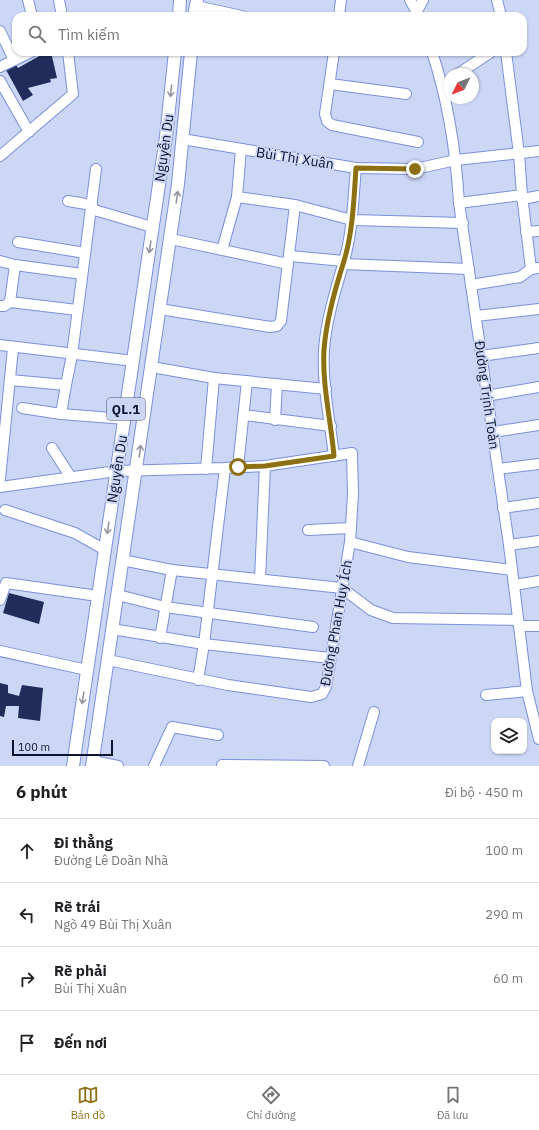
<!DOCTYPE html>
<html lang="vi">
<head>
<meta charset="utf-8">
<style>
	:root { --surface:#fff; --page:#f2f2f2; --text:#202124; --muted:#757577; --line:#e0e0e0; --accent:#8c7013 }
	body { margin:0; font-family:"IBM Plex Sans",sans-serif; background:var(--page); color:var(--text) }
	.controls { position:absolute; right:12px; bottom:12px; display:grid; overflow:hidden; border-radius:8px; box-shadow:0 1px 3px #0004 }
	.controls button { width:36px; height:36px; display:grid; place-items:center; padding:0; border:0; border-bottom:1px solid var(--line); background:var(--surface); color:var(--text); font:20px sans-serif }
	.compass { position:absolute; left:443px; top:68px; width:36px; height:36px; border-radius:50%; background:var(--surface); box-shadow:0 1px 3px #0004; rotate:227deg }
	.scale { position:absolute; left:12px; bottom:10px; width:101px; box-sizing:border-box; padding-left:4px; border:2px solid #0d142f; border-top:0; font-size:11px; line-height:14px; white-space:nowrap; color:#0d142f; -webkit-text-stroke:3px #ccd6f5; paint-order:stroke }
	.stop { position:absolute; width:12px; height:12px; margin:-9px; border:3px solid #8c7013; border-radius:50%; background:#fff }
	.stop.end { background:#8c7013; border-color:#fff; box-shadow:0 1px 4px #0008 }
	.list { margin:0; padding:0; list-style:none }
	h2 { display:flex; justify-content:space-between; align-items:center; height:52px; margin:0; padding:0 16px; font-size:17px }
	h2 small { font-size:13px; font-weight:400; color:var(--muted) }
	.list li { display:grid; grid-template-columns:26px 1fr auto; gap:12px; align-items:center; box-sizing:border-box; height:64px; padding:0 16px; border-top:1px solid var(--line) }
	.list b { display:block; font-size:15px; white-space:nowrap }
	.list p { margin:0; font-size:13px; white-space:nowrap; color:var(--muted) }
	.list em { font-size:13px; font-style:normal; color:var(--muted) }
	.icon { flex:none; width:22px; height:22px; fill:none; stroke:currentColor; stroke-width:2; stroke-linecap:round; stroke-linejoin:round }
	.map { position:relative; flex:none; width:539px; height:766px; overflow:hidden }
	.search { position:absolute; background:var(--surface); box-shadow:0 1px 3px #0004; left:12px; right:12px; top:12px; height:44px; display:flex; align-items:center; gap:10px; box-sizing:border-box; padding:0 14px; border-radius:12px; color:var(--muted); font-size:15px }
	.sheet { height:308px; background:var(--surface) }
	nav { display:flex; justify-content:space-around; align-items:center; box-sizing:border-box; height:56px; border-top:1px solid var(--line); background:var(--surface); font-size:11px; color:var(--muted) }
	nav a { display:grid; justify-items:center; gap:2px }
	nav .on { color:var(--accent) }
	.map>svg:first-child { display:block }
	.building { fill:#202c59 }
	.lines { fill:none; stroke-linecap:round; stroke-linejoin:round }
	.minor-casing { stroke:#7b91d8; stroke-width:12 }
	.major-casing { stroke:#7b91d8; stroke-width:14 }
	.minor { stroke:#fff; stroke-width:10 }
	.major { stroke:#fff; stroke-width:12 }
	.oneway { stroke:#9295a1 }
	.route { stroke:#8c7013; stroke-width:5 }
	.labels { text-anchor:middle; dominant-baseline:central; stroke-width:4; stroke-linejoin:round; paint-order:stroke }
	.shield { fill:#ccd6f5; stroke:#464e6a; stroke-width:1 }
	.shield-label { font-size:13px; font-weight:bold; fill:#0d142f }
	.street-label { font-size:14px; fill:#0d142f; stroke:#ccd6f5 }
</style>
</head>
<body>
<div class="map">
<svg width="539" height="766" viewBox="0 0 539 766">
	<rect width="100%" height="100%" fill="#ccd6f5"/>
	<g class="building">
		<path d="M 40,52 L 51,52 L 57,78 L 50,79 L 51,82 L 28,88 L 33,95 L 23,101 L 5,68 L 14,62 L 18,68 L 41,55 Z"/>
		<path d="M 9,593 L 44,602 L 39,624 L 3,613 Z"/>
		<path d="M 0,683 L 8,685 L 8,693 L 19,696 L 22,685 L 43,688 L 40,721 L 18,718 L 19,706 L 6,706 L 4,717 L 0,716 Z"/>
	</g>
	<g class="lines">
		<defs>
			<g id="minor">
				<path d="M 28,0 L 32,16"/>
				<path d="M 59,0 L 62,16"/>
				<path d="M 410,0 L 419,16"/>
				<path d="M 497,0 L 501,16"/>
				<path d="M 196,6 L 242,16"/>
				<path d="M 417,11 L 423,0"/>
				<path d="M 339,16 L 341,0"/>
				<path d="M 0,31 L 14,60"/>
				<path d="M 334,52 L 325,114 L 327,121 L 332,125 L 418,142"/>
				<path d="M 432,52 C 448,100 456,153 459,203 L 509,545 L 527,691 L 539,739"/>
				<path d="M 506,52 L 519,154 L 522,195 L 531,269"/>
				<path d="M 0,67 L 31,52"/>
				<path d="M 458,74 L 491,52"/>
				<path d="M 0,81 L 29,132"/>
				<path d="M 330,84 L 406,94"/>
				<path d="M 182,139 L 356,168 L 415,169 L 456,160 L 539,151"/>
				<path d="M 0,156 L 73,94 L 68,52"/>
				<path d="M 237,197 L 295,205 L 352,220 L 463,223"/>
				<path d="M 522,199 L 539,196"/>
				<path d="M 68,201 L 92,205"/>
				<path d="M 459,203 L 522,195"/>
				<path d="M 91,209 L 152,227"/>
				<path d="M 526,232 L 539,231"/>
				<path d="M 171,239 L 288,264"/>
				<path d="M 18,242 L 85,253"/>
				<path d="M 222,250 L 237,197 L 241,149"/>
				<path d="M 290,256 L 344,261"/>
				<path d="M 0,261 L 15,265 L 82,274"/>
				<path d="M 343,264 L 469,269"/>
				<path d="M 471,285 L 520,277 L 531,269 L 539,268"/>
				<path d="M 10,302 L 15,265"/>
				<path d="M 0,306 L 4,306 L 10,302 L 77,310"/>
				<path d="M 160,309 L 270,327 L 277,326 L 281,321 L 295,205"/>
				<path d="M 476,316 L 539,309"/>
				<path d="M 0,345 L 134,361"/>
				<path d="M 481,356 L 539,348"/>
				<path d="M 152,367 L 214,378 L 326,389"/>
				<path d="M 10,380 L 66,385 L 72,355 L 96,169"/>
				<path d="M 486,396 L 539,387"/>
				<path d="M 22,408 L 61,414 L 125,419"/>
				<path d="M 61,414 L 66,385"/>
				<path d="M 244,415 L 331,426"/>
				<path d="M 275,420 L 277,384"/>
				<path d="M 493,432 L 539,425"/>
				<path d="M 52,448 L 70,476"/>
				<path d="M 334,456 C 330,421 322,385 324,350 C 326,320 336,289 344,261 C 353,231 353,198 356,168"/>
				<path d="M 238,467 L 247,381"/>
				<path d="M 206,469 L 214,378"/>
				<path d="M 498,469 L 539,464"/>
				<path d="M 0,479 L 13,348"/>
				<path d="M 0,487 L 117,471 L 225,468 L 265,466 L 352,453 L 353,494 L 350,542 L 326,687 L 322,694 L 311,697 L 228,685 L 108,660"/>
				<path d="M 503,508 L 539,503"/>
				<path d="M 5,510 L 75,533 L 105,550"/>
				<path d="M 308,530 L 351,528"/>
				<path d="M 350,542 L 408,557 L 512,570"/>
				<path d="M 509,545 L 539,541"/>
				<path d="M 122,560 L 172,570 L 342,588 L 371,610 L 393,618 L 518,620"/>
				<path d="M 260,579 L 265,466"/>
				<path d="M 514,585 L 539,581"/>
				<path d="M 118,595 L 165,607 L 313,627"/>
				<path d="M 0,600 L 6,583 L 98,596"/>
				<path d="M 519,626 L 539,626"/>
				<path d="M 112,629 L 204,644 L 330,658"/>
				<path d="M 160,638 L 172,570"/>
				<path d="M 0,651 L 87,670"/>
				<path d="M 198,680 L 204,644 L 225,468"/>
				<path d="M 486,695 L 527,691"/>
				<path d="M 93,761 L 118,766"/>
				<path d="M 222,765 L 324,766"/>
				<path d="M 154,766 L 172,727 L 218,735"/>
				<path d="M 358,766 L 374,712"/>
			</g>
			<g id="major">
				<path d="M 179,16 L 180,0"/>
				<path d="M 194,16 L 197,0"/>
				<path d="M 73,766 L 166,137 L 175,52"/>
				<path d="M 92,766 L 178,184 L 191,52"/>
			</g>
		</defs>
		<use href="#minor" class="minor-casing"/>
		<use href="#major" class="major-casing"/>
		<use href="#minor" class="minor"/>
		<use href="#major" class="major"/>
	</g>
	<defs><path id="oneway-shaft" d="M-6 0H5M1.5-3L5.5 0L1.5 3" fill="none" stroke-width="1.6" stroke-linecap="round" stroke-linejoin="round"/></defs>
	<g class="oneway">
		<use href="#oneway-shaft" transform="translate(171 91) rotate(96)"/>
		<use href="#oneway-shaft" transform="translate(177 197) rotate(-82)"/>
		<use href="#oneway-shaft" transform="translate(150 247) rotate(98)"/>
		<use href="#oneway-shaft" transform="translate(140 451) rotate(-82)"/>
		<use href="#oneway-shaft" transform="translate(108 528) rotate(99)"/>
		<use href="#oneway-shaft" transform="translate(83 698) rotate(99)"/>
	</g>
	<g class="lines">
		<path class="route" d="M 238,467 L 265,466 L 334,456 C 331,421 322,385 324,350 C 326,320 335,289 344,261 C 353,231 354,198 356,168 L 415,169"/>
	</g>
	<g class="labels">
		<rect class="shield" x="107" y="398" width="38" height="22" rx="3"/>
		<g class="shield-label">
			<text x="126" y="409">QL.1</text>
		</g>
		<g class="street-label">
			<text transform="translate(164 148) rotate(-82)">Nguyễn Du</text>
			<text transform="translate(295 158) rotate(9)">Bùi Thị Xuân</text>
			<text transform="translate(487 395) rotate(82)">Đường Trịnh Toàn</text>
			<text transform="translate(117 469) rotate(-81)">Nguyễn Du</text>
			<text transform="translate(336 623) rotate(-80)">Đường Phan Huy Ích</text>
		</g>
	</g>
</svg>
<div class="controls">
<button><svg class="icon" aria-label="layers" viewBox="0 0 24 24"><path d="M12 4l9 5-9 5-9-5zM3 14l9 5 9-5"/></svg></button>
</div>
<svg class="compass" viewBox="-18 -18 36 36"><path d="M0-13l5 13h-10z" fill="#e53935"/><path d="M0 13l5-13h-10z" fill="#757577"/></svg>
<div class="scale">100 m</div>
<div class="stop" style="left:238px;top:467px"></div>
<div class="stop end" style="left:415px;top:169px"></div>
<div class="search"><svg class="icon" aria-label="search" viewBox="0 0 24 24"><circle cx="10" cy="10" r="6"/><path d="M15 15l6 6"/></svg>Tìm kiếm</div>
</div>
<section class="sheet">
<h2>6 phút<small>Đi bộ · 450 m</small></h2>
<ul class="list">
<li><svg class="icon" aria-label="ahead" viewBox="0 0 24 24"><path d="M12 20V5M6 11l6-6 6 6"/></svg><div><b>Đi thẳng</b><p>Đường Lê Doãn Nhã</p></div><em>100 m</em></li>
<li><svg class="icon" aria-label="left" viewBox="0 0 24 24"><path d="M17 20v-9H6M10 6l-5 5 5 5"/></svg><div><b>Rẽ trái</b><p>Ngõ 49 Bùi Thị Xuân</p></div><em>290 m</em></li>
<li><svg class="icon" aria-label="right" viewBox="0 0 24 24"><path d="M7 20v-9h11M14 6l5 5-5 5"/></svg><div><b>Rẽ phải</b><p>Bùi Thị Xuân</p></div><em>60 m</em></li>
<li><svg class="icon" aria-label="arrive" viewBox="0 0 24 24"><path d="M6 21V4h12l-3 4 3 4H6"/></svg><div><b>Đến nơi</b></div></li>
</ul>
</section>
<nav>
<a class="on"><svg class="icon" aria-label="map" viewBox="0 0 24 24"><path d="M3 6l6-2 6 2 6-2v14l-6 2-6-2-6 2zM9 4v14M15 6v14"/></svg>Bản đồ</a>
<a><svg class="icon" aria-label="directions" viewBox="0 0 24 24"><path d="M12 3l9 9-9 9-9-9zM9 14v-3h6M13 9l2 2-2 2"/></svg>Chỉ đường</a>
<a><svg class="icon" aria-label="saved" viewBox="0 0 24 24"><path d="M7 4h10v16l-5-4-5 4z"/></svg>Đã lưu</a>
</nav>
</body>
</html>
